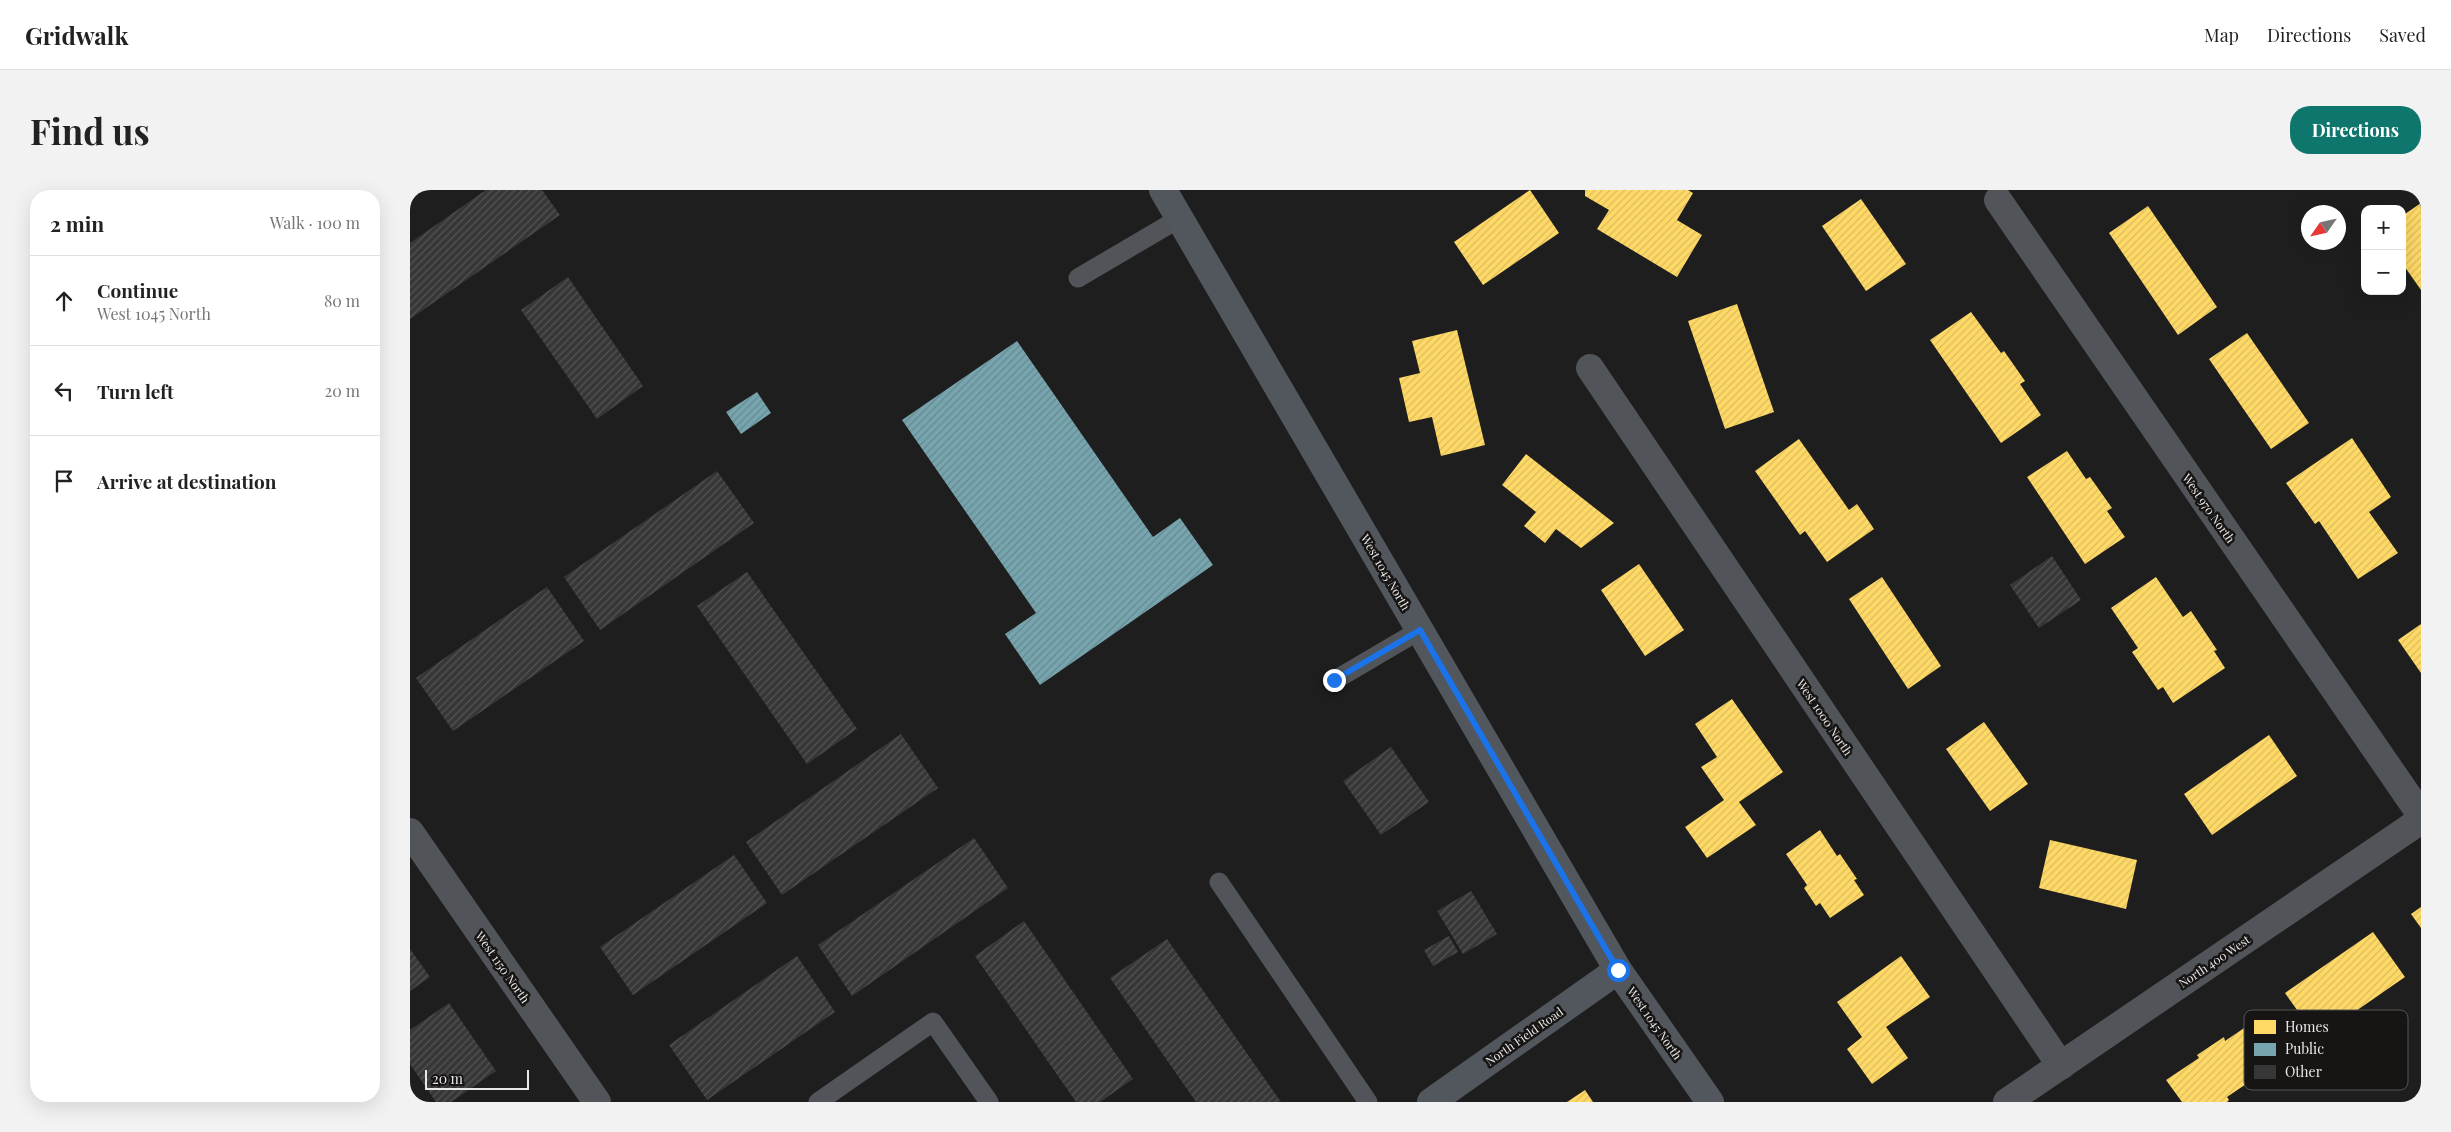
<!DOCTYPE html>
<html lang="en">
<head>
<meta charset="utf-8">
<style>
	:root { --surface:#fff; --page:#f2f2f2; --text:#222; --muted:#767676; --line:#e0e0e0; --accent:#0f766e }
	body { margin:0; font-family:"Playfair Display",serif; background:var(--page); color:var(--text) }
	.controls { position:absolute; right:15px; top:15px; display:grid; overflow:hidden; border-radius:10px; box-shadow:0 5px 20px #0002 }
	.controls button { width:45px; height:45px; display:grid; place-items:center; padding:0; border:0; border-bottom:1px solid var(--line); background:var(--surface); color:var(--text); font:25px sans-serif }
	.compass { position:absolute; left:1891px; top:15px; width:45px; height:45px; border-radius:50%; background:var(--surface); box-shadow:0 5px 20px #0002; rotate:236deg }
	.scale { position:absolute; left:15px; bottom:12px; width:104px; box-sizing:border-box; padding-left:5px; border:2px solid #e9e7e7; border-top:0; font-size:14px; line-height:18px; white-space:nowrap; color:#e9e7e7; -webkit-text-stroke:4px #171414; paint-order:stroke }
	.stop { position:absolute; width:15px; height:15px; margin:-11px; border:4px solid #1a73e8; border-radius:50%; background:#fff }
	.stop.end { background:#1a73e8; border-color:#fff; box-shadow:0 1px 5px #0008 }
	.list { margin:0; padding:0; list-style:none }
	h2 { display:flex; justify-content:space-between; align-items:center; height:65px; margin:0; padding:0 20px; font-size:21px }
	h2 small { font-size:16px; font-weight:400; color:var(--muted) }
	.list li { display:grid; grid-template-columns:32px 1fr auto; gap:15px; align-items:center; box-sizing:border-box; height:90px; padding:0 20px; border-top:1px solid var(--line) }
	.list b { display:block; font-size:19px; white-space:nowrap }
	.list p { margin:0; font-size:16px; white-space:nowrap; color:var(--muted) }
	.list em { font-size:16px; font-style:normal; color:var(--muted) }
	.icon { flex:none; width:28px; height:28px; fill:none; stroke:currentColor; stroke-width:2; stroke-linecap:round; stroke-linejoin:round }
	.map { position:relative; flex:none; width:2011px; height:912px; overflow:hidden; border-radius:20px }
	header { display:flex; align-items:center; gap:30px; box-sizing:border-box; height:70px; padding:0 25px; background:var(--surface); border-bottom:1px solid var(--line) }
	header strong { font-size:24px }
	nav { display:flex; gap:28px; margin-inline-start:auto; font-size:18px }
	.intro { display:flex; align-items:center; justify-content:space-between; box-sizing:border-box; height:120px; padding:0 30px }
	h1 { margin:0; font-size:35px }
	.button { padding:12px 22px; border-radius:20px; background:var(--accent); color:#fff; font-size:18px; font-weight:700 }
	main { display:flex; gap:30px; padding:0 30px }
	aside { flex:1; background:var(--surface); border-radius:20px; box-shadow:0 5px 20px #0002 }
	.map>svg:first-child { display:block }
	.homes { fill:url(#homes-hatch) }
	.public { fill:url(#public-hatch) }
	.building { fill:url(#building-hatch) }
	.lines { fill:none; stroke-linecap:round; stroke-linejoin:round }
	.lane { stroke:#515458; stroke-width:19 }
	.street { stroke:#515458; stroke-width:28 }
	.secondary { stroke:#52575d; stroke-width:28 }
	.route { stroke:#1a73e8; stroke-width:6 }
	.labels { text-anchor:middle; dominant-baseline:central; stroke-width:5; stroke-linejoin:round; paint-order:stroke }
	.street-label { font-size:12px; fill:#e9e7e7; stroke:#171414 }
	.key { fill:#171414; stroke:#565353; stroke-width:1 }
	.key-label { font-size:14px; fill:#e9e7e7 }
</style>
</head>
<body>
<header>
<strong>Gridwalk</strong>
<nav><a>Map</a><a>Directions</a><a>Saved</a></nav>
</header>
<div class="intro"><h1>Find us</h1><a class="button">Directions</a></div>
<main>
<aside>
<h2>2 min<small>Walk · 100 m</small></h2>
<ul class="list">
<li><svg class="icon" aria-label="ahead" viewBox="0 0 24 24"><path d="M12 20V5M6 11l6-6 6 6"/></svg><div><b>Continue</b><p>West 1045 North</p></div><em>80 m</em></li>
<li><svg class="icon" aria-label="left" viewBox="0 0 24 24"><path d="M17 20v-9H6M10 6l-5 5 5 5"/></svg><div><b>Turn left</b></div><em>20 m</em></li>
<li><svg class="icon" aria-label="arrive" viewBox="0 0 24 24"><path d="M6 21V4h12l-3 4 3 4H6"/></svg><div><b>Arrive at destination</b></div></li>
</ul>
</aside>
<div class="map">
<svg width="2011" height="912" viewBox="0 0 2011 912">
	<defs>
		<pattern id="homes-hatch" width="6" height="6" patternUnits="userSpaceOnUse" patternTransform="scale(1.25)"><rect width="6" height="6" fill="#ffd966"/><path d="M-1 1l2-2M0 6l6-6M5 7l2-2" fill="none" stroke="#dabb5f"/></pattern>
		<pattern id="public-hatch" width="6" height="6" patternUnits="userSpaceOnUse" patternTransform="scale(1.25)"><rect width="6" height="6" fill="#76a5af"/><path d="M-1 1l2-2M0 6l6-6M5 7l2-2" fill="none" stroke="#68888f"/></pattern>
		<pattern id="building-hatch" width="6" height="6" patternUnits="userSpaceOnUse" patternTransform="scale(1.25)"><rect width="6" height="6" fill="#383737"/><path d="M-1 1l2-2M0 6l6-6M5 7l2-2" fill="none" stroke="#555454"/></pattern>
	</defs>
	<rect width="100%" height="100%" fill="#1f1e1e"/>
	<g class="homes">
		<path d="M 1120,0 L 1149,43 L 1073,95 L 1044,52 Z"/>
		<path d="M 1175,0 L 1278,0 L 1283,3 L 1267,30 L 1292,45 L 1267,87 L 1187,39 L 1199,20 L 1175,6 Z"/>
		<path d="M 1451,9 L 1496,74 L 1456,101 L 1412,36 Z"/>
		<path d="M 2011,13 L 2011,100 L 1992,73 L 1992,26 Z"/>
		<path d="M 1738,16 L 1807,117 L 1768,145 L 1699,43 Z"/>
		<path d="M 1327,114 L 1364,222 L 1315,239 L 1278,131 Z"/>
		<path d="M 1561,122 L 1591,163 L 1594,161 L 1615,191 L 1610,194 L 1631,225 L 1591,253 L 1520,150 Z"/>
		<path d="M 1047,140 L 1075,255 L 1031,266 L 1022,227 L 999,232 L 989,188 L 1010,183 L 1002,151 Z"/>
		<path d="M 1837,143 L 1899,233 L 1861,259 L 1799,169 Z"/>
		<path d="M 1942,248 L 1981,307 L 1959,322 L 1988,363 L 1948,389 L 1909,331 L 1905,334 L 1876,293 Z"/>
		<path d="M 1389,249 L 1439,320 L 1447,314 L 1464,339 L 1417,372 L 1395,341 L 1390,345 L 1345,281 Z"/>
		<path d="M 1657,261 L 1676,289 L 1680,287 L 1702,318 L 1697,321 L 1715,347 L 1675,374 L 1617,287 Z"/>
		<path d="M 1116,264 L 1204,333 L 1171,358 L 1146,339 L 1135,353 L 1114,336 L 1126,322 L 1092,295 Z"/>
		<path d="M 1229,374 L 1274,440 L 1235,466 L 1191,400 Z"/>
		<path d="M 1472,387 L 1531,476 L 1498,499 L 1439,409 Z"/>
		<path d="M 1746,387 L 1773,427 L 1781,421 L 1807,460 L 1804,461 L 1815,478 L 1763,513 L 1753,497 L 1748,500 L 1722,462 L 1728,458 L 1701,418 Z"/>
		<path d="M 2011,434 L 2011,483 L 1988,450 Z"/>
		<path d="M 1322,509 L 1373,582 L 1329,612 L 1346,635 L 1297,668 L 1275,637 L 1314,610 L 1291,577 L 1307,567 L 1285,534 Z"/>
		<path d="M 1574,532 L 1618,594 L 1580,621 L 1536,559 Z"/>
		<path d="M 1859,545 L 1887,586 L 1802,645 L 1774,604 Z"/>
		<path d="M 1410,640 L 1427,666 L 1430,664 L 1447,689 L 1444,690 L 1454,705 L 1420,728 L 1410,713 L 1406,716 L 1394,698 L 1397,695 L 1376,664 Z"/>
		<path d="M 1640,650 L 1727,670 L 1716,719 L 1629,698 Z"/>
		<path d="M 2011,717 L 2011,738 L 2001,724 Z"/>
		<path d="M 1963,742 L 1995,787 L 1907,848 L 1875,803 Z"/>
		<path d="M 1491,766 L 1520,807 L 1476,837 L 1498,868 L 1462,894 L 1437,859 L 1452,847 L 1427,812 Z"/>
		<path d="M 1843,832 L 1870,871 L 1817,907 L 1819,910 L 1817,912 L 1772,912 L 1756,890 L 1789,868 L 1787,865 L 1814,847 L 1815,851 Z"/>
		<path d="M 1175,900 L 1183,912 L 1157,912 Z"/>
	</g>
	<g class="public">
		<path d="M 607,151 L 743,347 L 770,328 L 803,375 L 630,495 L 595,444 L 626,423 L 492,230 Z"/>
		<path d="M 347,202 L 361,223 L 331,244 L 316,222 Z"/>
	</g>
	<g class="building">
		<path d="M 76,0 L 132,0 L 150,25 L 0,129 L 0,53 Z"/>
		<path d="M 158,87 L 233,196 L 187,229 L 111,120 Z"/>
		<path d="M 307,281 L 344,333 L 190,440 L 154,387 Z"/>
		<path d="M 1642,366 L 1671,410 L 1629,438 L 1600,395 Z"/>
		<path d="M 337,382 L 447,539 L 397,574 L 287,416 Z"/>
		<path d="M 137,397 L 174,451 L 43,541 L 6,488 Z"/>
		<path d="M 491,544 L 528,598 L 372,705 L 336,652 Z"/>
		<path d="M 981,557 L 1019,612 L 971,645 L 933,591 Z"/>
		<path d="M 564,648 L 598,698 L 442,806 L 408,755 Z"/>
		<path d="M 324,665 L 357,713 L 223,805 L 190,757 Z"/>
		<path d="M 1061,701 L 1087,744 L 1053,764 L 1027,721 Z"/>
		<path d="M 614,731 L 723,889 L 690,912 L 666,912 L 565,766 Z"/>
		<path d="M 1039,746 L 1048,762 L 1023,776 L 1014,760 Z"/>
		<path d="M 757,749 L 871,912 L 786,912 L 700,788 Z"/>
		<path d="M 0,759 L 20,787 L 0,801 Z"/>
		<path d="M 387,766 L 425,822 L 297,910 L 259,855 Z"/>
		<path d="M 39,813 L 86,881 L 41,912 L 26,912 L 0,874 L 0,840 Z"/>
	</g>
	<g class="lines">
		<g class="lane">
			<path d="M 668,88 L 770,28"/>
			<path d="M 925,490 L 1010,440"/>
			<path d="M 809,692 L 958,912"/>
			<path d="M 408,912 L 523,832 L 579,912"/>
		</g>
		<g class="street">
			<path d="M 1588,10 L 2011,625"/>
			<path d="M 1180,178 L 1651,876"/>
			<path d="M 0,642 L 187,912"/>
			<path d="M 1597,912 L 2011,630"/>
		</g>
		<g class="secondary">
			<path d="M 753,0 L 1208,780 L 1300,912"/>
			<path d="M 1021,912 L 1208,780"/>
		</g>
	</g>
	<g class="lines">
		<path class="route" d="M 924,490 L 1010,440 L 1208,780"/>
	</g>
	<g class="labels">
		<g class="street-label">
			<text transform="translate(1799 318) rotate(55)">West 970 North</text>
			<text transform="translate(976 382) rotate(60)">West 1045 North</text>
			<text transform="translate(1415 527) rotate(56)">West 1000 North</text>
			<text transform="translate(1804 771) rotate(-34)">North 400 West</text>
			<text transform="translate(93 777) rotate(55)">West 1150 North</text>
			<text transform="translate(1245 833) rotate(55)">West 1045 North</text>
			<text transform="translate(1114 846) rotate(-35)">North Field Road</text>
		</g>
	</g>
	<rect x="1834" y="820" width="164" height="80" rx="8" class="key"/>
	<rect x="1844" y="830" width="22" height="14" fill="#ffd966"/>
	<rect x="1844" y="853" width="22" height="13" fill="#76a5af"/>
	<rect x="1844" y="875" width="22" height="14" fill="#383737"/>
	<g class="key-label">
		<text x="1875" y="842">Homes</text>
		<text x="1875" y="864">Public</text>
		<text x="1875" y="887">Other</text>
	</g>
</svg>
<div class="controls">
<button>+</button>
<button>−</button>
</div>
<svg class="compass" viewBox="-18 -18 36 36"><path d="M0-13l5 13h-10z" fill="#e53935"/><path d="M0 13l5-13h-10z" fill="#767676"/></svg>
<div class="scale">20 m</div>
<div class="stop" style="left:1208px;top:780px"></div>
<div class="stop end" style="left:924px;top:490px"></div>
</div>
</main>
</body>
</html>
